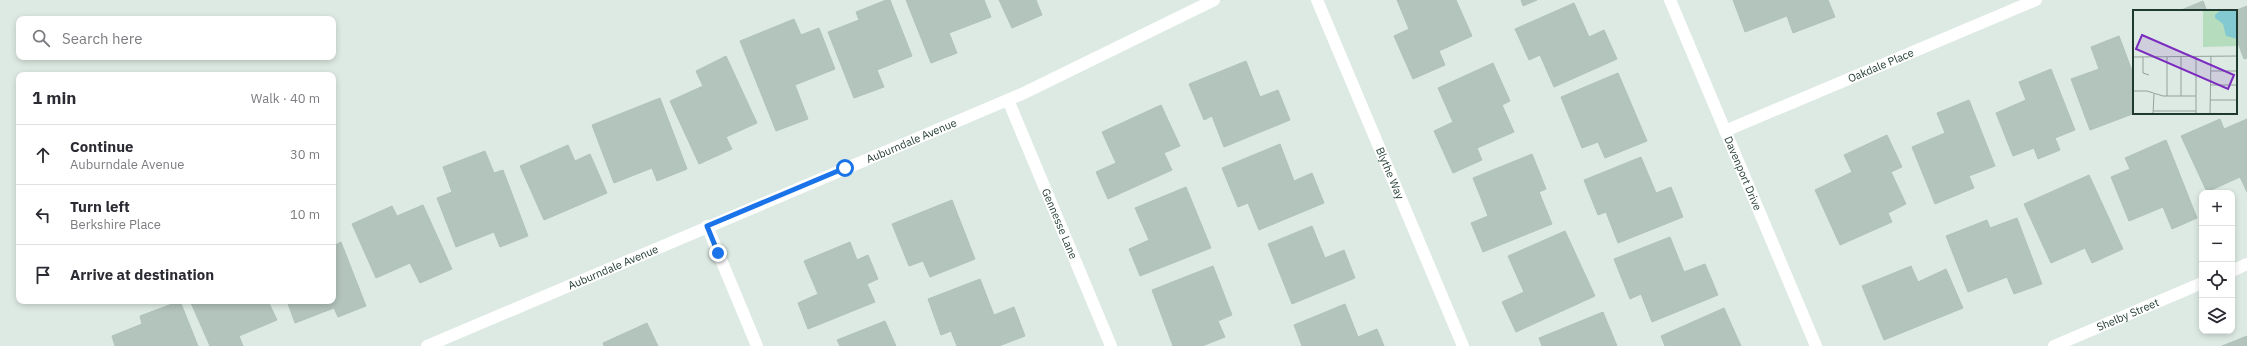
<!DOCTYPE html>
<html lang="en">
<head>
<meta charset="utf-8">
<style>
	:root { --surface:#fff; --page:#f2f2f3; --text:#2b2b33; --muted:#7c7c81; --line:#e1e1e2 }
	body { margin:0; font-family:"IBM Plex Sans",sans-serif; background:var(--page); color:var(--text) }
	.controls { position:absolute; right:12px; bottom:12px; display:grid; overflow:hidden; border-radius:8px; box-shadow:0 2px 6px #0003 }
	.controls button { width:36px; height:36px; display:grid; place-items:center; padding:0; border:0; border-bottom:1px solid var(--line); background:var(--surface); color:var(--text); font:20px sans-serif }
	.stop { position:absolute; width:12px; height:12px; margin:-9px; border:3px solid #1a73e8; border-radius:50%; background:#fff }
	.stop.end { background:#1a73e8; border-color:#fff; box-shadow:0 1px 4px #0008 }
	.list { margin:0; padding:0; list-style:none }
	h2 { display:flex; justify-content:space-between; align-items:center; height:52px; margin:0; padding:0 16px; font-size:17px }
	h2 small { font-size:13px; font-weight:400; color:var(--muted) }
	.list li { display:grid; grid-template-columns:26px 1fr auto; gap:12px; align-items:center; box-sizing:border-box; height:60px; padding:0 16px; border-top:1px solid var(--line) }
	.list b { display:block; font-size:15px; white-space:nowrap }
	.list p { margin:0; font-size:13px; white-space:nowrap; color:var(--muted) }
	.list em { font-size:13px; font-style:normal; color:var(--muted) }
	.icon { flex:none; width:22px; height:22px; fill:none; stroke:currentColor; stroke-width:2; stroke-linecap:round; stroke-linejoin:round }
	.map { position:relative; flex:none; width:2247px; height:346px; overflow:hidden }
	.search { position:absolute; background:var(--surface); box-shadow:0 2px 6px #0003; left:16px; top:16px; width:320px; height:44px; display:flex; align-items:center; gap:10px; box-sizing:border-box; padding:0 14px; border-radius:8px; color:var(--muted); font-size:15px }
	.panel { position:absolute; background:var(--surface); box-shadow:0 2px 6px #0003; left:16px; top:72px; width:320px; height:232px; border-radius:8px }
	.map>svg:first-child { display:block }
	.building { fill:#b3c4bc; stroke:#b0c3ba }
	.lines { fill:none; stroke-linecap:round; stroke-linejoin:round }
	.minor { stroke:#fff; stroke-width:12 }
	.route { stroke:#1a73e8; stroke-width:5 }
	.labels { text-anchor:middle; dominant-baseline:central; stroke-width:4; stroke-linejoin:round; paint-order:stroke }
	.street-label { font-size:11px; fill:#1f3930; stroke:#eef6f1 }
	.inset-road { fill:none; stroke:#91a39b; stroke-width:1 }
	.view { fill:#7b2cbf; fill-opacity:0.15; stroke:#7b2cbf; stroke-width:2 }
	.inset-edge { fill:none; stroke:#1f3930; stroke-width:2 }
</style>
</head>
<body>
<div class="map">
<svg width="2247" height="346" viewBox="0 0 2247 346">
	<rect width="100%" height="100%" fill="#ddeae3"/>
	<g class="building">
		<path d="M 886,0 L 890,0 L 912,56 L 877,70 L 884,87 L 854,98 L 828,32 L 859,20 L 856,12 Z"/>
		<path d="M 906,0 L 984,0 L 991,17 L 949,33 L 957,53 L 931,63 Z"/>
		<path d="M 999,0 L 1036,0 L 1042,15 L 1012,28 Z"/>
		<path d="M 1397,0 L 1456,0 L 1472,36 L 1439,51 L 1445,65 L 1413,79 L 1394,36 L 1409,29 Z"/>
		<path d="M 1521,0 L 1537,0 L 1523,6 Z"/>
		<path d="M 1733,0 L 1828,0 L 1835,17 L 1793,33 L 1787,16 L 1745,32 Z"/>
		<path d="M 2203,1 L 2207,11 L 2179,11 Z"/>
		<path d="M 1574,3 L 1589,37 L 1604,30 L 1617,59 L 1554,87 L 1540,55 L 1529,60 L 1515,29 Z"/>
		<path d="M 2247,6 L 2247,58 L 2244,59 L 2236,38 L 2236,11 L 2234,11 Z"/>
		<path d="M 794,19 L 801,35 L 819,28 L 835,69 L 795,85 L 808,119 L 776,131 L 740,41 Z"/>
		<path d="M 2119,36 L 2134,76 L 2135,113 L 2090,130 L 2071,79 L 2099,69 L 2091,47 Z"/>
		<path d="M 726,56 L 757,123 L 726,137 L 732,149 L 699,164 L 670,101 L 703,86 L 696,71 Z"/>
		<path d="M 1246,61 L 1260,97 L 1278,90 L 1290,120 L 1224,147 L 1212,116 L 1204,120 L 1189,84 Z"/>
		<path d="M 1493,63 L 1510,101 L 1502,105 L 1514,132 L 1477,148 L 1482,160 L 1453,173 L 1434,131 L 1453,122 L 1438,88 Z"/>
		<path d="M 2051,69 L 2075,130 L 2055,138 L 2060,150 L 2038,159 L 2034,148 L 2013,156 L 1996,113 L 2026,100 L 2019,82 Z"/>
		<path d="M 1618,73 L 1647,141 L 1605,158 L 1598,142 L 1582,148 L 1561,97 Z"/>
		<path d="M 660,98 L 687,169 L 657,181 L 652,168 L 614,183 L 592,125 Z"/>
		<path d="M 1969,100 L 1995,166 L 1969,176 L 1974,188 L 1935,204 L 1912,147 L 1945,133 L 1937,113 Z"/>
		<path d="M 1161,105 L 1180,146 L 1164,153 L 1172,170 L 1108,199 L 1096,172 L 1116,163 L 1102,132 Z"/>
		<path d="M 2220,119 L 2224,129 L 2247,119 L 2247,192 L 2240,177 L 2207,192 L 2181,136 Z"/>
		<path d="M 1887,135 L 1902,167 L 1891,172 L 1906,204 L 1888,213 L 1892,222 L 1840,245 L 1815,190 L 1852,172 L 1844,155 Z"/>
		<path d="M 2166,140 L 2197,218 L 2172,229 L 2163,207 L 2129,221 L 2111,177 L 2130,169 L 2125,158 Z"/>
		<path d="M 1280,144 L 1294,181 L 1312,173 L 1324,203 L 1259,230 L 1248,203 L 1238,207 L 1222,168 Z"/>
		<path d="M 568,145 L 575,161 L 590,154 L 607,193 L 544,220 L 520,166 Z"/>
		<path d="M 485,151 L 494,173 L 503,170 L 528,236 L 500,247 L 494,232 L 456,247 L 437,198 L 452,192 L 443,167 Z"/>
		<path d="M 1532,154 L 1546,189 L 1539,192 L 1552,224 L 1483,252 L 1471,223 L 1488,216 L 1473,178 Z"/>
		<path d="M 1641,157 L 1656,193 L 1671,187 L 1683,217 L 1618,243 L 1606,212 L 1598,215 L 1584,180 Z"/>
		<path d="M 2089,175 L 2123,249 L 2092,263 L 2085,248 L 2051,263 L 2024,204 Z"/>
		<path d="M 1186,187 L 1211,248 L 1140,276 L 1129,249 L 1149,240 L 1135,208 Z"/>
		<path d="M 952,200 L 975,259 L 930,277 L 923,261 L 909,266 L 892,224 Z"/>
		<path d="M 423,205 L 452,269 L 420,283 L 410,263 L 376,278 L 352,224 L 392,206 L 397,216 Z"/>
		<path d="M 2017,218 L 2042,284 L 2014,294 L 2007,277 L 1968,292 L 1946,236 L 1987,220 L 1990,228 Z"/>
		<path d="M 1312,226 L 1325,258 L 1344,250 L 1355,278 L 1292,304 L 1268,244 Z"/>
		<path d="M 1565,231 L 1595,296 L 1516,332 L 1502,302 L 1524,292 L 1508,256 Z"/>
		<path d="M 1670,237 L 1684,272 L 1705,264 L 1718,295 L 1652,322 L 1641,294 L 1630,299 L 1614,259 Z"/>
		<path d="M 341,242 L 366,306 L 338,317 L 334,308 L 295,323 L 287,301 L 333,301 L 333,246 Z"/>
		<path d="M 850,242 L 857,260 L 868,255 L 878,279 L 867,284 L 875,302 L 808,329 L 798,303 L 818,294 L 804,261 Z"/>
		<path d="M 1213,266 L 1232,315 L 1218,321 L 1225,337 L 1202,346 L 1173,346 L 1152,290 Z"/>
		<path d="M 1911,266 L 1918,282 L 1946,269 L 1963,308 L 1884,340 L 1862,286 Z"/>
		<path d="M 980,279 L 994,315 L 1014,307 L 1025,336 L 999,346 L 957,346 L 951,331 L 941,335 L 928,299 Z"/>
		<path d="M 180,301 L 198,346 L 115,346 L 112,336 L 142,324 L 140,316 Z"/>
		<path d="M 195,301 L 268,301 L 277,320 L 239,336 L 243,346 L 210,346 L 191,303 Z"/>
		<path d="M 1345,304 L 1358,337 L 1377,329 L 1384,346 L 1302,346 L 1294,325 Z"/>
		<path d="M 1724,308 L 1741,346 L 1665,346 L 1661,336 Z"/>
		<path d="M 1603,312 L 1617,346 L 1542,346 L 1539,338 Z"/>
		<path d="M 885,321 L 896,346 L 840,346 L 837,340 Z"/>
		<path d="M 647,323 L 658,346 L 604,346 L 603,343 Z"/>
		<path d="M 2247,336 L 2247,346 L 2222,346 Z"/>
	</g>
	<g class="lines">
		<g class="minor">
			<path id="s1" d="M 1317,0 L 1463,346"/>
			<path id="s2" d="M 1670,0 L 1816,346"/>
			<path id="s3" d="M 1008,100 L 1111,346"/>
			<path id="s4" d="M 1725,131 L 2036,0"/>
			<path d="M 707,226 L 757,346"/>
			<path d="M 2232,271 L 2247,264"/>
			<path id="s5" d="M 427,346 L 1024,93 L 1214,0"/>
			<path id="s6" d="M 2054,346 L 2202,283"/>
		</g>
	</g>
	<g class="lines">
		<path class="route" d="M 718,253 L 707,226 L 845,168"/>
	</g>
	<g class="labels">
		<g class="street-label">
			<text stroke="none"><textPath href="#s4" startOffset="169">Oakdale Place</textPath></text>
			<text stroke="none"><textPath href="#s5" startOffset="526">Auburndale Avenue</textPath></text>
			<text stroke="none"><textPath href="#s1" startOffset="188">Blythe Way</textPath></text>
			<text stroke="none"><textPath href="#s2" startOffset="188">Davenport Drive</textPath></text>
			<text stroke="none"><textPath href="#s3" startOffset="134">Gennesse Lane</textPath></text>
			<text stroke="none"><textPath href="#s5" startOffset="202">Auburndale Avenue</textPath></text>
			<text stroke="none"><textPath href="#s6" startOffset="80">Shelby Street</textPath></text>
		</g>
	</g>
	<g transform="translate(2133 10)">
		<rect width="104" height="104" fill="#ddeae3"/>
		<path d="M 70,0 L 104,0 L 104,36 L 70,37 Z" fill="#b5dcbd"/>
		<path d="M 88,0 L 104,1 L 104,29 L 93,26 L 90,14 L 82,8 L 82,5 Z" fill="#83c9d1"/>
		<path class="inset-road" d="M 63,46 L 63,104M 0,47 L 104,46M 10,47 L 10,63 L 16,65M 78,61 L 104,61M 77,75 L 104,75M 0,81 L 14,81 L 30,86 L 63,86M 34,86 L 34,47M 48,86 L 48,47M 77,90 L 104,90M 20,101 L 63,101M 20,104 L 21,84M 77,104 L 78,46"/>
		<path class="view" d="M 9,25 L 101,65 L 95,79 L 3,39 Z"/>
		<rect width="104" height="104" class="inset-edge"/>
	</g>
</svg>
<div class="controls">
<button>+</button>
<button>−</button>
<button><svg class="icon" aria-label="locate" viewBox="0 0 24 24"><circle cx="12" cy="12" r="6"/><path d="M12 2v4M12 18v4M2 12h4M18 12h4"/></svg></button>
<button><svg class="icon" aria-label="layers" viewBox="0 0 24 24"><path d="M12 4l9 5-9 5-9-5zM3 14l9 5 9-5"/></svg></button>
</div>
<div class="stop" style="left:845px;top:168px"></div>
<div class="stop end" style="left:718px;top:253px"></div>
<div class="search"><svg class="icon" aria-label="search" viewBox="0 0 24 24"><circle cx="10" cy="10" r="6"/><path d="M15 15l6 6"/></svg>Search here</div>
<section class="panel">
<h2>1 min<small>Walk · 40 m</small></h2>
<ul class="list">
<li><svg class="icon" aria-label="ahead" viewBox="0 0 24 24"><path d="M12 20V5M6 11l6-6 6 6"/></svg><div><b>Continue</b><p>Auburndale Avenue</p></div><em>30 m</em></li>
<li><svg class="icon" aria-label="left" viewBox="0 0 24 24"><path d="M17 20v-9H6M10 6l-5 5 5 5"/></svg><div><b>Turn left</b><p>Berkshire Place</p></div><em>10 m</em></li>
<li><svg class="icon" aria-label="arrive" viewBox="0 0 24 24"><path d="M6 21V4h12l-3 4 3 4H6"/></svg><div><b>Arrive at destination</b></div></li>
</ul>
</section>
</div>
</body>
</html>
